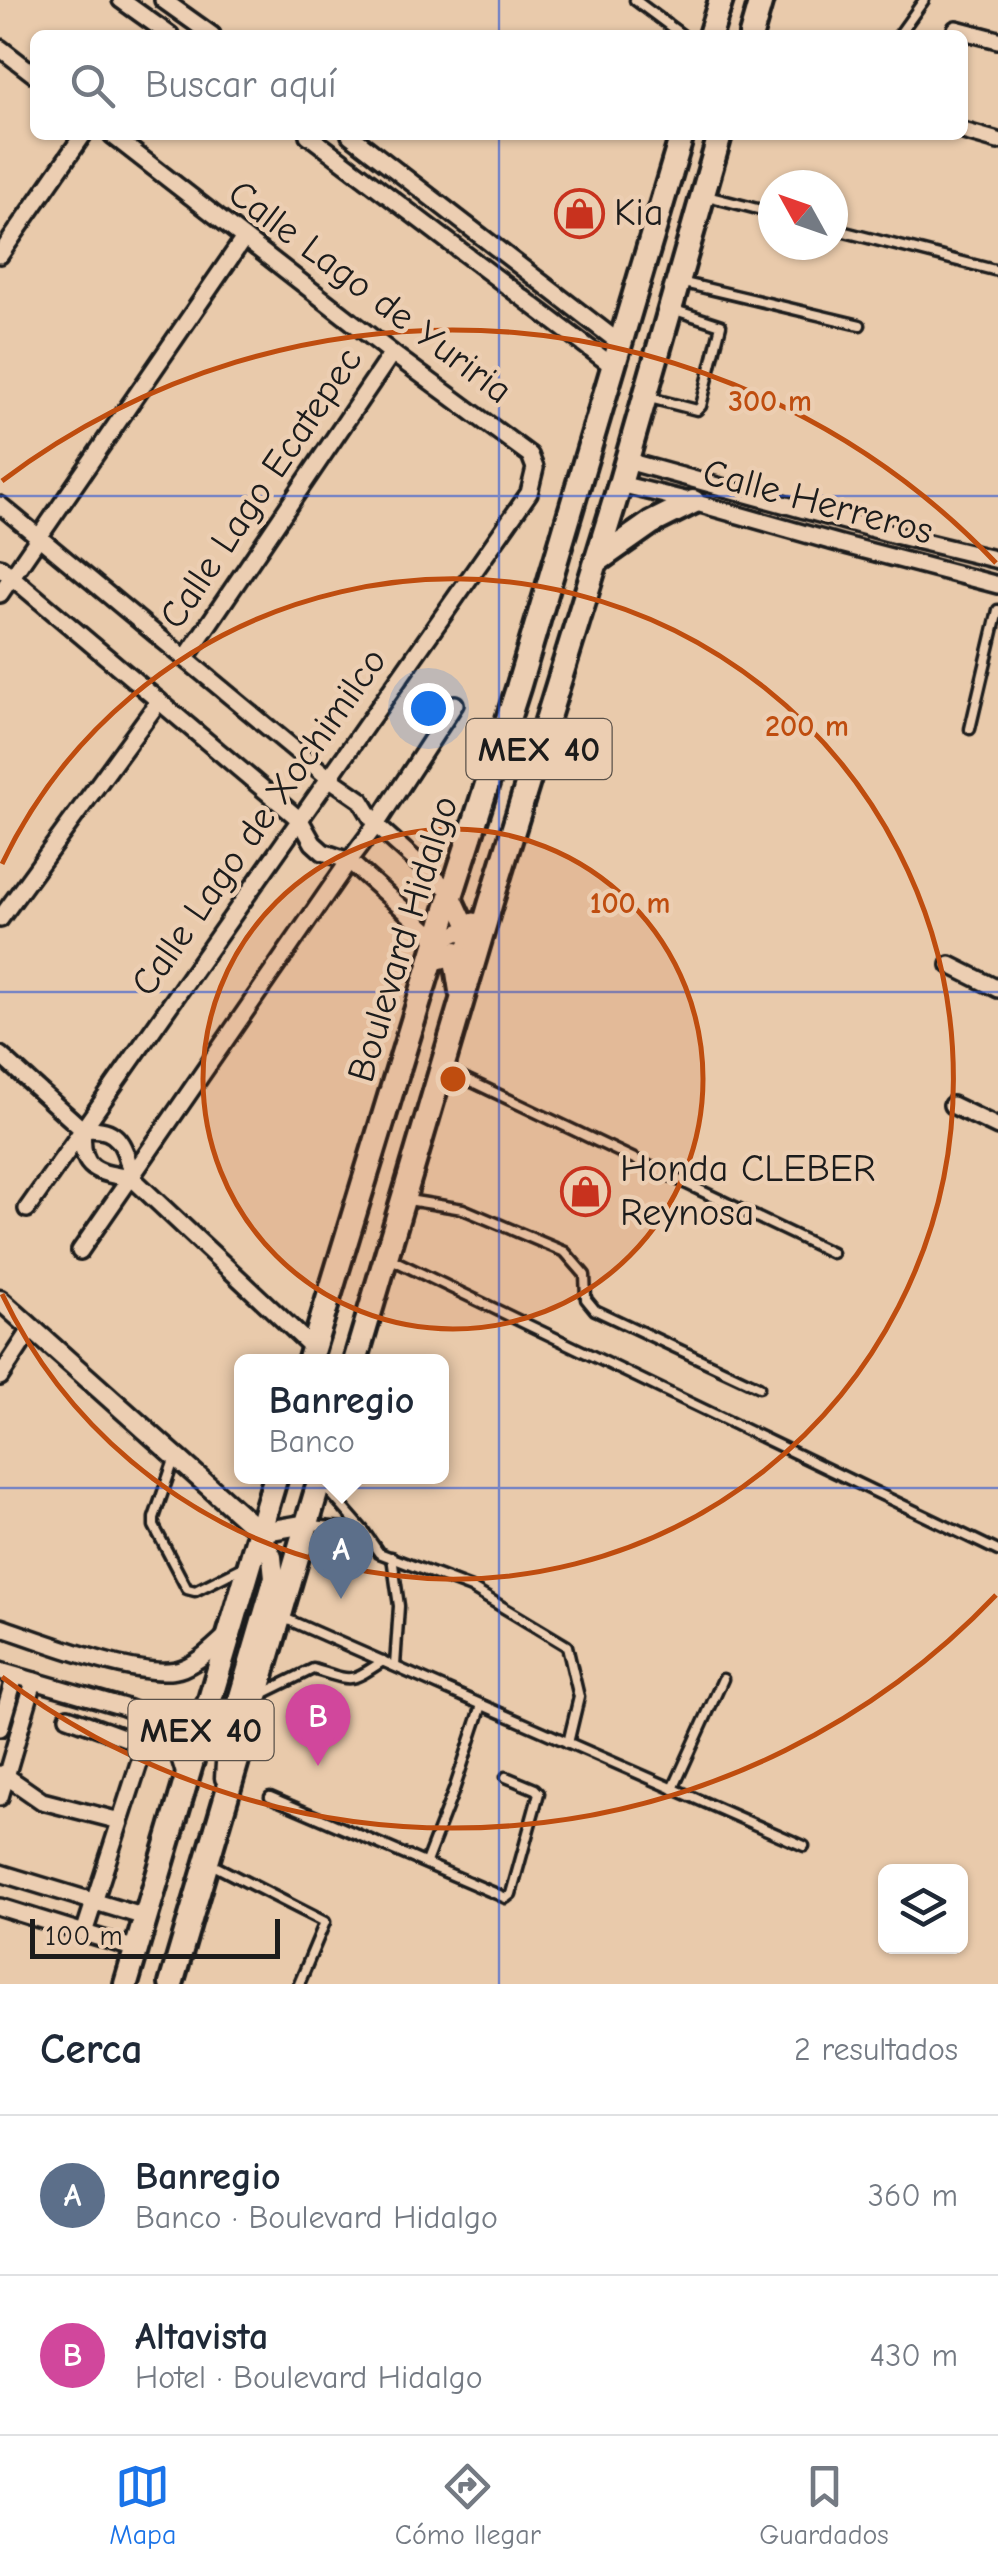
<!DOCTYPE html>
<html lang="es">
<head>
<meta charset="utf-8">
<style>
	:root { --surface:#fff; --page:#f2f2f3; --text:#1f2937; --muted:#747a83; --line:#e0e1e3; --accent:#1a73e8 }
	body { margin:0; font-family:"Comic Neue",sans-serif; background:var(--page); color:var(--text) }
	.controls { position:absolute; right:30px; bottom:30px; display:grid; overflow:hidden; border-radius:15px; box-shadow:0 2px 8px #0004 }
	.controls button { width:90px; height:90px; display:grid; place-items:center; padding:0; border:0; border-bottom:2px solid var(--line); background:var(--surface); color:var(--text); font:50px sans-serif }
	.compass { position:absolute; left:758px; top:170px; width:90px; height:90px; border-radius:50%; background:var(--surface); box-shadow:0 2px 8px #0004; rotate:310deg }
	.scale { position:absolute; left:30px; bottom:25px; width:250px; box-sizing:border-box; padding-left:10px; border:5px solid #1c1c1c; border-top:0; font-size:28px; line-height:35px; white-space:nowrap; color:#1c1c1c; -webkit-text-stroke:8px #ecceb2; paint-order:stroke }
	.you { position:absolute; left:428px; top:708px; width:35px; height:35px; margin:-25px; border:8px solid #fff; border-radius:50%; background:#1a73e8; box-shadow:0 0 0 15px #1a73e833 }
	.badge { display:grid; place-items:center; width:65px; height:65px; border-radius:50%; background:var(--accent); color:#fff; font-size:32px; font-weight:700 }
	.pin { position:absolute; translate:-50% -82px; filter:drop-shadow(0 2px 5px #0008) }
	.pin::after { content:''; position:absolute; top:52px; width:35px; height:30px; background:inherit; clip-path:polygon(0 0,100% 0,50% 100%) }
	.popup { position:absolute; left:234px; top:1354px; width:215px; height:130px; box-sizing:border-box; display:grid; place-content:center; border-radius:15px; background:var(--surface); filter:drop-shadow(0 2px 8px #0005); font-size:32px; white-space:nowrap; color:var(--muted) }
	.popup b { font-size:38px; color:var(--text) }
	.popup::after { content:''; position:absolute; left:50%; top:100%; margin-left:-20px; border:20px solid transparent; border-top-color:var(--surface) }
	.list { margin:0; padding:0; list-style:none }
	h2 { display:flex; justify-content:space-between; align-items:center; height:130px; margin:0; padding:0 40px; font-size:42px }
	h2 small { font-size:32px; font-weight:400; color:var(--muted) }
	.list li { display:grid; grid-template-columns:65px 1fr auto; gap:30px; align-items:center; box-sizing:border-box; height:160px; padding:0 40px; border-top:2px solid var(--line) }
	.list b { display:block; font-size:38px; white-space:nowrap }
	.list p { margin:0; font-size:32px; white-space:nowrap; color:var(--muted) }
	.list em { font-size:32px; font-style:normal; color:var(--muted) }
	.icon { flex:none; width:55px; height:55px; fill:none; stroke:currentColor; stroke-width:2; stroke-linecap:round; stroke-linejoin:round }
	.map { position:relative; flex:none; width:998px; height:1984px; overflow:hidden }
	.search { position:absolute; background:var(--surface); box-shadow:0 2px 8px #0004; left:30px; right:30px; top:30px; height:110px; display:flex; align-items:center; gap:25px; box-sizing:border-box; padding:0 35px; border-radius:15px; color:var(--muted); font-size:38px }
	.sheet { height:450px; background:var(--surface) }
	nav { display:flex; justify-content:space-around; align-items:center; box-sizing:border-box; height:140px; border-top:2px solid var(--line); background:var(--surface); font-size:28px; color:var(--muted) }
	nav a { display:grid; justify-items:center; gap:5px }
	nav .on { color:var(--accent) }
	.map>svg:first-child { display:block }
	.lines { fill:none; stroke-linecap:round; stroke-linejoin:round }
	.service-casing { stroke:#1c1c1c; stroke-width:15 }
	.minor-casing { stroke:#1c1c1c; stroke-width:22 }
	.tertiary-casing { stroke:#1c1c1c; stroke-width:25 }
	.primary-casing { stroke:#1c1c1c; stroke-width:30 }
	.service { stroke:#ecceb2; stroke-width:8 }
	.minor { stroke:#ecceb2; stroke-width:15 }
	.tertiary { stroke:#ecceb2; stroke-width:18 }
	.primary { stroke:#ecceb2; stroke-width:22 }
	.grid { fill:none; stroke:#1d4ed8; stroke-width:2.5; stroke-opacity:0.55 }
	.ring { fill:none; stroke:#bf4d0f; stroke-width:5 }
	.labels { text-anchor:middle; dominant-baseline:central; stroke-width:9; stroke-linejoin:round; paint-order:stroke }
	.shield { fill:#ecceb2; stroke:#5a5149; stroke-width:2.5 }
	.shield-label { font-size:35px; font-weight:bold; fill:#1c1c1c }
	.poi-label { font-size:38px; fill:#1c1c1c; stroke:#ecceb2; text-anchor:start }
	.street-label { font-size:38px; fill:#1c1c1c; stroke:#ecceb2 }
	.centre { fill:#bf4d0f; stroke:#ecceb2; stroke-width:5 }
	.ring-label { font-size:30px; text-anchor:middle; font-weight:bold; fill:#bf4d0f; stroke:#ecceb2; stroke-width:9; stroke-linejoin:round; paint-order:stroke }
</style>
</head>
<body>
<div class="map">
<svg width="998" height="1984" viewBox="0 0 998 1984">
	<rect width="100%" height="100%" fill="#e9caab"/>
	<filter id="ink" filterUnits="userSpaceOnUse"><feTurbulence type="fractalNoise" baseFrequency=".01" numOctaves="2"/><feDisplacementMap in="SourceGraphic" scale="20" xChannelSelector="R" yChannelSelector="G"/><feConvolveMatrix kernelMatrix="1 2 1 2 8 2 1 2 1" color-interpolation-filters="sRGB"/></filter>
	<g filter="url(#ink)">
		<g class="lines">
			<defs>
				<g id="service">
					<path d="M 635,0 L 682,35"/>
					<path d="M 899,35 L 924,0"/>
					<path d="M 707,196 L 773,213"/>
					<path d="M 833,229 L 998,271"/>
					<path d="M 684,283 L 860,325"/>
					<path d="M 650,398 L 697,410 L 701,406 L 721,325 L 675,310"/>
					<path d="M 970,729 L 998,610"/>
					<path d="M 447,1070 L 832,1253"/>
					<path d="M 408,1200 L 463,1209 L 565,1252 L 585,1275 L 586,1299 L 595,1310 L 759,1387"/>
					<path d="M 389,1258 L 998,1551"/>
					<path d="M 175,1457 L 154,1518 L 154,1526 L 187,1589 L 195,1591 L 243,1567"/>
					<path d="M 322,1483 L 363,1530 L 379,1553 L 471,1588 L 567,1646 L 579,1697 L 568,1743"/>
					<path d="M 312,1525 L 363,1530"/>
					<path d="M 392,1557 L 399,1606 L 395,1666"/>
					<path d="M 284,1618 L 804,1846"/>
					<path d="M 264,1693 L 313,1669 C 353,1681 348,1684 383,1661"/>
					<path d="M 673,1789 L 723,1679"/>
					<path d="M 270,1797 L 506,1898 L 511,1894 L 539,1793 L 535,1789 L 506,1777"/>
					<path d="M 426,1862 L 454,1790 L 482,1705"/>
					<path d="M 211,1864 L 325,1922 L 299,1984"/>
				</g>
				<g id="minor">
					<path d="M 121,0 L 170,35"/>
					<path d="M 163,0 L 212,35"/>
					<path d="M 956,29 L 998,40"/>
					<path d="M 0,48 L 35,75"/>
					<path d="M 963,131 L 998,141"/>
					<path d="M 308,135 L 614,367"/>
					<path d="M 350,135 L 621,344"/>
					<path d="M 0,255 L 83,135"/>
					<path d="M 627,461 L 899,536 L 998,560"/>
					<path d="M 620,484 L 693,502 L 841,544 L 998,585"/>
					<path d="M 0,505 L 329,778 L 361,800 L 376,825 L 452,893 L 468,928 L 466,960"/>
					<path d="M 0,567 L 300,820 L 313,843 L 323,852 L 349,861 L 439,941 L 468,928 L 474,921"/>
					<path d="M 0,594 L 244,238"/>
					<path d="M 185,659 L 392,353"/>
					<path d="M 0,919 L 159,701"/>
					<path d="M 950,965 L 998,989"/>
					<path d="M 0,1055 L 83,1130"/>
					<path d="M 952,1105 L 998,1127"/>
					<path d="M 83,1130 C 79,1170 97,1173 132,1178 L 313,1348"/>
					<path d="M 83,1130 C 120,1125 125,1147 132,1178"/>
					<path d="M 27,1209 L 529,493 L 535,468 L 530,455 L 392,353 L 112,135"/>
					<path d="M 80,1251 L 349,861 L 376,825 L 455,704"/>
					<path d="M 0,1377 L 32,1328"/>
					<path d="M 0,1627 C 40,1640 147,1683 183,1668 C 200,1661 214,1647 227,1635"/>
					<path d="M 0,1671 L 124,1707 L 156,1720 L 174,1739 L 186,1778"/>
					<path d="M 68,1717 L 134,1741 L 140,1749 L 141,1757 L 84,1933"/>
					<path d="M 0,1728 L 15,1676"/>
					<path d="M 0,1774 L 6,1776 L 42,1801 L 120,1821"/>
					<path d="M 0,1797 L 34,1681"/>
					<path d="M 0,1873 L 145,1917"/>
					<path d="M 0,1907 L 136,1949"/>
				</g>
				<g id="tertiary">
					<path d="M 0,1300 L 260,1532 L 272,1557 L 274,1577 L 228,1734 L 225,1778"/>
					<path d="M 260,1532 L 307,1524"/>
				</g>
				<g id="primary">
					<path d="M 710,35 L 721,0"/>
					<path d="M 751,35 L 761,0"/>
					<path d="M 597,561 L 651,523 L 693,502"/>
					<path d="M 433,959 L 455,953 L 461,991"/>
					<path d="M 309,1362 L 452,893 L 518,688 L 682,135"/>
					<path d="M 355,1362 L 491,902 L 620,484 L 720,135"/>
					<path d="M 126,1984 L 276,1476"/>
					<path d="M 171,1984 L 321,1476"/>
				</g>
			</defs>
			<use href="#service" class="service-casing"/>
			<use href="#minor" class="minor-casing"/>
			<use href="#tertiary" class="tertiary-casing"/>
			<use href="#primary" class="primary-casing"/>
			<use href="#service" class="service"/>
			<use href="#minor" class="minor"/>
			<use href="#tertiary" class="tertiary"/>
			<use href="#primary" class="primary"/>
		</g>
	</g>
	<path class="grid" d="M 499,0 L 499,35M 499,135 L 499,1984M 0,496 L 998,496M 0,992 L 998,992M 0,1488 L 998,1488"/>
	<circle cx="453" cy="1079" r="250" fill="#bf4d0f" fill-opacity=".12"/>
	<g class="ring">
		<circle cx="453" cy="1079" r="250"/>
		<path d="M2 864A500 500 0 1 1 2 1294"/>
		<path d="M996 1595A749 749 0 0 1 2 1677M2 481A749 749 0 0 1 996 563"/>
	</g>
	<defs>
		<symbol id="shop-ring" viewBox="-11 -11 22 22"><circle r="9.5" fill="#ecceb2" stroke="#c8321e" stroke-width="1.5"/><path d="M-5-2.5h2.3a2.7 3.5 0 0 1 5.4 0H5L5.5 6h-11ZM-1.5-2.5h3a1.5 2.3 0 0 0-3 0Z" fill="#c8321e"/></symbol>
	</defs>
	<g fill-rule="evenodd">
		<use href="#shop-ring" x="552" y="186" width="55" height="55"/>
		<use href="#shop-ring" x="558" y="1164" width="55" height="55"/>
	</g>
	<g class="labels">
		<g class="shield">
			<rect x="466.5" y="719" width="145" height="60" rx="8"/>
			<rect x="128.5" y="1700" width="145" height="60" rx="8"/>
		</g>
		<g class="shield-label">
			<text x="539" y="749">MEX 40</text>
			<text x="201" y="1730">MEX 40</text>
		</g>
		<g class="poi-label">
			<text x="614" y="213">Kia</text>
			<text x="620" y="1169">Honda CLEBER<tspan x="620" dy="44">Reynosa</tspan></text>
		</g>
		<g class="street-label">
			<text transform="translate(370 292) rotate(37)">Calle Lago de Yuriria</text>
			<text transform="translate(261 488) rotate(-56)">Calle Lago Ecatepec</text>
			<text transform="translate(818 502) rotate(15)">Calle Herreros</text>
			<text transform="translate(259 822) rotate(-55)">Calle Lago de Xochimilco</text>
			<text transform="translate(403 939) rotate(-73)">Boulevard Hidalgo</text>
		</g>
	</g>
	<circle cx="453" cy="1079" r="15" class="centre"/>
	<g class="ring-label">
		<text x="770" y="411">300 m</text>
		<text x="807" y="736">200 m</text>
		<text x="630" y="913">100 m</text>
	</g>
</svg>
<div class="controls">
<button><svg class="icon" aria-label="layers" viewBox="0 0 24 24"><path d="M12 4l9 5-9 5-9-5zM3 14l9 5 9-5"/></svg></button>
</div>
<svg class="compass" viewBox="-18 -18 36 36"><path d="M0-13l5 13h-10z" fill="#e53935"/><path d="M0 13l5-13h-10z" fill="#747a83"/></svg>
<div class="scale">100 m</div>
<div class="you"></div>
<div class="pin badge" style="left:341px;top:1599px;background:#5c6f8a">A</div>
<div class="popup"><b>Banregio</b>Banco</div>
<div class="pin badge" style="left:318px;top:1766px;background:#d1479c">B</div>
<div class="search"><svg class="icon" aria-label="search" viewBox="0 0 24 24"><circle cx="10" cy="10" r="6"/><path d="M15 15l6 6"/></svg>Buscar aquí</div>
</div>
<section class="sheet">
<h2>Cerca<small>2 resultados</small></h2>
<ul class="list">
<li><span class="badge" style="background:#5c6f8a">A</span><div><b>Banregio</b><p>Banco · Boulevard Hidalgo</p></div><em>360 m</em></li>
<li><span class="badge" style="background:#d1479c">B</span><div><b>Altavista</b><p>Hotel · Boulevard Hidalgo</p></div><em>430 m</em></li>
</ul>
</section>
<nav>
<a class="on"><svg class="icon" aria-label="map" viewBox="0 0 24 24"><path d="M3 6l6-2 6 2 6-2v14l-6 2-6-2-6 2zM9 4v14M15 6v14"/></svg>Mapa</a>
<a><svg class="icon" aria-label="directions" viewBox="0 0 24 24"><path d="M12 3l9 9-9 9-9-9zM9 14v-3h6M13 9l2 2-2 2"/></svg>Cómo llegar</a>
<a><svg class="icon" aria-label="saved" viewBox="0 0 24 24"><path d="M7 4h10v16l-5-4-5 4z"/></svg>Guardados</a>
</nav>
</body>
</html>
